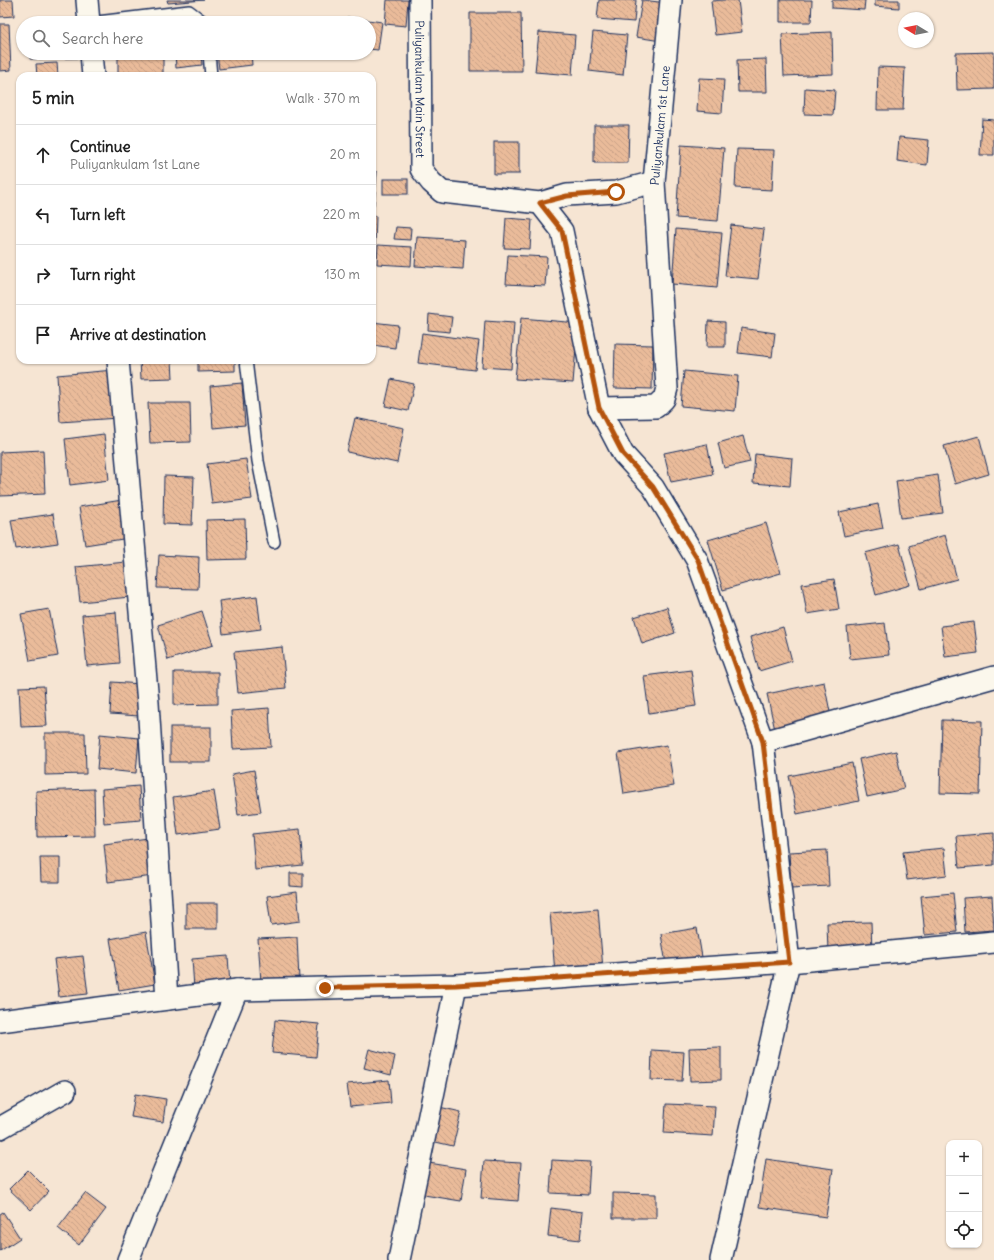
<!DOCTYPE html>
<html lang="en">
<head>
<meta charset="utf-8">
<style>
	:root { --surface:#fff; --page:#f6f6f6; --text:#222; --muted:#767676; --line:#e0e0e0 }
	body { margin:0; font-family:Delius,sans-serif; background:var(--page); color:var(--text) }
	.controls { position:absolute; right:12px; bottom:12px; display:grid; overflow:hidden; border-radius:8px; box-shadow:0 1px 3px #0004 }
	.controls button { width:36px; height:36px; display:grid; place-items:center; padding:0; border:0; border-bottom:1px solid var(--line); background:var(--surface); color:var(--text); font:20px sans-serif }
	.compass { position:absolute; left:898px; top:12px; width:36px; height:36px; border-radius:50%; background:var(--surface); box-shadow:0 1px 3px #0004; rotate:280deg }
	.stop { position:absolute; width:12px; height:12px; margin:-9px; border:3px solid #b45309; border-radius:50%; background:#fff }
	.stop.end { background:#b45309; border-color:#fff; box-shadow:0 1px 4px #0008 }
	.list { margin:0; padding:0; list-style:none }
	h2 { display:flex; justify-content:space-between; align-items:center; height:52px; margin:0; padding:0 16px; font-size:17px }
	h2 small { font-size:13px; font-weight:400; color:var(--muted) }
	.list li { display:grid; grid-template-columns:26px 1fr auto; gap:12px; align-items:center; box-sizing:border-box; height:60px; padding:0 16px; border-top:1px solid var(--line) }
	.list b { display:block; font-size:15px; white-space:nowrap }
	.list p { margin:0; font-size:13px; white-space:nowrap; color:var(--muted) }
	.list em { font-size:13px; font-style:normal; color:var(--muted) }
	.icon { flex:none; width:22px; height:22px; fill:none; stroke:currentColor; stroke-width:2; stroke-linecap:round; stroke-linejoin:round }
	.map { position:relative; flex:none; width:994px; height:1260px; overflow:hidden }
	.search { position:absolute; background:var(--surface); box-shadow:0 1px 3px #0004; left:16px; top:16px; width:360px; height:44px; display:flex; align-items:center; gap:10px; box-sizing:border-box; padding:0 14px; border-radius:22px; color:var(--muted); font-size:15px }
	.panel { position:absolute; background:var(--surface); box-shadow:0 1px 3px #0004; left:16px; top:72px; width:360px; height:292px; border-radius:12px }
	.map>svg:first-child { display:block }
	.building { fill:url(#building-back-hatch); stroke:#1b2f5e }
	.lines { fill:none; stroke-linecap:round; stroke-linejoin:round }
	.service-casing { stroke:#1b2f5e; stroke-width:14 }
	.minor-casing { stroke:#1b2f5e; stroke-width:24 }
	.service { stroke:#fbf7ec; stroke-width:11 }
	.minor { stroke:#fbf7ec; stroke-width:21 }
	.route { stroke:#b45309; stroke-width:5 }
	.labels { text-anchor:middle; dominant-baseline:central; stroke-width:3; stroke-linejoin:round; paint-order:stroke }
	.street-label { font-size:12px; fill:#1b2f5e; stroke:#fbf7ec }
</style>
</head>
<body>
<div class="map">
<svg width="994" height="1260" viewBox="0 0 994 1260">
	<defs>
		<pattern id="building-back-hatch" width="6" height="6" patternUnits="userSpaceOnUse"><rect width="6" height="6" fill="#eabb9a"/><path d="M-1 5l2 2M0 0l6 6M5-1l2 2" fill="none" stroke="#c8a187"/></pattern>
	</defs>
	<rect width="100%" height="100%" fill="#f6e5d3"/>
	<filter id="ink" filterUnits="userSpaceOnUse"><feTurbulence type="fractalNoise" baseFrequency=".025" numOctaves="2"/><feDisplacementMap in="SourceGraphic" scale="8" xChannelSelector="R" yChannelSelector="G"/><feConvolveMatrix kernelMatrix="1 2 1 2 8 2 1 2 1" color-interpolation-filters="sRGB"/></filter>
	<g filter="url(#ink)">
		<g class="building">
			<path d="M 0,0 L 13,0 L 14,16 L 0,17 Z"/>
			<path d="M 167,0 L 204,0 L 168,3 Z"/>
			<path d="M 387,0 L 408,0 L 406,26 L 385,24 Z"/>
			<path d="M 599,0 L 636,0 L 634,22 L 597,19 Z"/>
			<path d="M 642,0 L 667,3 L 661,41 L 636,37 Z"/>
			<path d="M 724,0 L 738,0 L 742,32 L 715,35 L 711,1 Z"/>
			<path d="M 780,0 L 812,0 L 811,22 L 780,22 Z"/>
			<path d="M 832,0 L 865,0 L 864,10 L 832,8 Z"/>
			<path d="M 875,0 L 899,0 L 899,8 L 875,6 Z"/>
			<path d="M 470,13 L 521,13 L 522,71 L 470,71 Z"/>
			<path d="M 347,17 L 382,22 L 378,50 L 369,49 L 369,23 L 346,23 Z"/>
			<path d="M 0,24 L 9,24 L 11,70 L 0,71 Z"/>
			<path d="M 539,32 L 575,35 L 572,75 L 535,72 Z"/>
			<path d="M 593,32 L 627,35 L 623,75 L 589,71 Z"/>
			<path d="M 832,32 L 833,74 L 784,76 L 782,34 Z"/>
			<path d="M 994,52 L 994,89 L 957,90 L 956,53 Z"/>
			<path d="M 30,53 L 77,53 L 77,58 L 30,59 Z"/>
			<rect x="118" y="53" width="45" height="23"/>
			<path d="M 175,53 L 201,53 L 202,65 L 176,68 Z"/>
			<path d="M 217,53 L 251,53 L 252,65 L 219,69 Z"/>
			<path d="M 766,59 L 767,92 L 738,92 L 737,60 Z"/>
			<path d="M 57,63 L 58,76 L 37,76 L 36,64 Z"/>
			<path d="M 878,67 L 905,68 L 903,110 L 877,110 Z"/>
			<path d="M 699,78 L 724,79 L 722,113 L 697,111 Z"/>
			<path d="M 805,88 L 835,90 L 833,115 L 804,114 Z"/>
			<path d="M 982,119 L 994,120 L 994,155 L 980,155 Z"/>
			<path d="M 594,125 L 629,125 L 628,163 L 594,163 Z"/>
			<path d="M 899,137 L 929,140 L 927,165 L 897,161 Z"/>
			<rect x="494" y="142" width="25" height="32"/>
			<path d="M 681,145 L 724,148 L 718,221 L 676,218 Z"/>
			<path d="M 737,149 L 774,150 L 772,190 L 735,188 Z"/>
			<path d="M 372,171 L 377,172 L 374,205 L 372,205 Z"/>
			<rect x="383" y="179" width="25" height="15"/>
			<path d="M 372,216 L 376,216 L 375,246 L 372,246 Z"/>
			<path d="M 506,218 L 532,220 L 530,249 L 504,248 Z"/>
			<path d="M 731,225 L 764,229 L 758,279 L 725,276 Z"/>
			<path d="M 396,227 L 411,228 L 410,240 L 394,239 Z"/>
			<path d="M 676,229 L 722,233 L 717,288 L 672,284 Z"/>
			<path d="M 417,237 L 465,240 L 463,269 L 415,266 Z"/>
			<path d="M 378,245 L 412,247 L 411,266 L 377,264 Z"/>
			<path d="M 508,255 L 547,257 L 545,286 L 506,284 Z"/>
			<path d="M 429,314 L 452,317 L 450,332 L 428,330 Z"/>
			<path d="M 521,318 L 578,323 L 573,383 L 515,379 Z"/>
			<path d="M 485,321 L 514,323 L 511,369 L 482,367 Z"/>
			<path d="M 708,321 L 725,322 L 725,347 L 707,347 Z"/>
			<path d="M 372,322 L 398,325 L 395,348 L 372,345 Z"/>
			<path d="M 741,328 L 775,333 L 772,357 L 738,353 Z"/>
			<path d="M 422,333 L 479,341 L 475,370 L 418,363 Z"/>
			<path d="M 615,344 L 653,345 L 652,389 L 614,388 Z"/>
			<path d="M 140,360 L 172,360 L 173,378 L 141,379 Z"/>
			<path d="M 198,360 L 235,360 L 235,371 L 198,372 Z"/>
			<path d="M 114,370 L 118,418 L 60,422 L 57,375 Z"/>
			<path d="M 684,371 L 738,376 L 735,411 L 681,406 Z"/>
			<path d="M 391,379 L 414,384 L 408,411 L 385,406 Z"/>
			<path d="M 242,383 L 245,425 L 213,428 L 210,386 Z"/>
			<path d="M 148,403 L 190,403 L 191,442 L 150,443 Z"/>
			<path d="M 355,418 L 404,428 L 397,463 L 347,452 Z"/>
			<path d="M 104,434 L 109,480 L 70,485 L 65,439 Z"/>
			<path d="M 743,436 L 750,462 L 724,468 L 718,443 Z"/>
			<path d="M 979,436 L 989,474 L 955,484 L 944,446 Z"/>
			<path d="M 707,444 L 713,474 L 671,482 L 664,453 Z"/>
			<path d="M 43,450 L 45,494 L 0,496 L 0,452 Z"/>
			<path d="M 755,454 L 792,458 L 790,486 L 753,483 Z"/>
			<path d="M 246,459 L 252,499 L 212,504 L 207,464 Z"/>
			<path d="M 938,475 L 943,513 L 901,518 L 896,481 Z"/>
			<path d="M 164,476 L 194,477 L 192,525 L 163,524 Z"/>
			<path d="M 122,500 L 129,538 L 85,545 L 79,507 Z"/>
			<path d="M 878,504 L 883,528 L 844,536 L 839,512 Z"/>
			<path d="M 53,514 L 58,543 L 16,549 L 11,520 Z"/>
			<path d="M 245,519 L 246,559 L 207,560 L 206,520 Z"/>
			<path d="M 766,523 L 781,573 L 723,590 L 708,540 Z"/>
			<path d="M 945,535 L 957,579 L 921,589 L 909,546 Z"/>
			<path d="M 899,544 L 910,585 L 876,595 L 865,553 Z"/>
			<path d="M 159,555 L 199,557 L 198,589 L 157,588 Z"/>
			<path d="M 126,562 L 130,597 L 80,602 L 76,567 Z"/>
			<path d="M 834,579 L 839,609 L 807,614 L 802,584 Z"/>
			<path d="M 257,596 L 261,629 L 223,634 L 219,601 Z"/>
			<path d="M 667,607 L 675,633 L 642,644 L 634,617 Z"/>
			<path d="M 49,609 L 58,656 L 30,661 L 21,614 Z"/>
			<path d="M 202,611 L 213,645 L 168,660 L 158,625 Z"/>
			<path d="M 116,612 L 120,663 L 87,666 L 82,615 Z"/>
			<path d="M 974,622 L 978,653 L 945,657 L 941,626 Z"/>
			<path d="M 885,623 L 889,655 L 850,659 L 847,627 Z"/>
			<path d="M 783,627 L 792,661 L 759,671 L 750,637 Z"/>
			<path d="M 282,647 L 286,688 L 238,693 L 234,652 Z"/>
			<path d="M 691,670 L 696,706 L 649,713 L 644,676 Z"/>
			<path d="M 174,672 L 218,672 L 218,704 L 174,705 Z"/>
			<path d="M 112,682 L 141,684 L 139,716 L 110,714 Z"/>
			<path d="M 824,682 L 831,717 L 775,730 L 767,694 Z"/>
			<path d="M 44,686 L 47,726 L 21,727 L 19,687 Z"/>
			<path d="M 269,708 L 271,747 L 233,749 L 231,711 Z"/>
			<path d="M 942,720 L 982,721 L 980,794 L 940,793 Z"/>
			<rect x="170" y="727" width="41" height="35"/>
			<path d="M 45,733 L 85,733 L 86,774 L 45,775 Z"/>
			<path d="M 100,734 L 139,738 L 136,773 L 97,769 Z"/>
			<path d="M 667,745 L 674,786 L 624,794 L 618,753 Z"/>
			<path d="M 896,751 L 904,789 L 867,797 L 859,759 Z"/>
			<path d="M 852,763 L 859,801 L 797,814 L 789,776 Z"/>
			<path d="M 254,770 L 261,812 L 238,815 L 232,774 Z"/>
			<path d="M 139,786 L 141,820 L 104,823 L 102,789 Z"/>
			<path d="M 94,789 L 95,836 L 37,837 L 36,791 Z"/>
			<path d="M 214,791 L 220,829 L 178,835 L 173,797 Z"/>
			<path d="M 300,829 L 303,865 L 255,870 L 252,834 Z"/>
			<path d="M 994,833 L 994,865 L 959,868 L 956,836 Z"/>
			<path d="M 148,838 L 153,876 L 108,882 L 104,844 Z"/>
			<path d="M 944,848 L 947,875 L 907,880 L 903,852 Z"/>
			<path d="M 827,850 L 829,886 L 791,888 L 789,852 Z"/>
			<path d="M 40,857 L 60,857 L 60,882 L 41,882 Z"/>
			<path d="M 290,873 L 303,873 L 303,887 L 290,886 Z"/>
			<path d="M 297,892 L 300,921 L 271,925 L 267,896 Z"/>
			<path d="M 953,893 L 957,932 L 925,935 L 921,896 Z"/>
			<path d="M 992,896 L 994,930 L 965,932 L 963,898 Z"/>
			<rect x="186" y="903" width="32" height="26"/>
			<path d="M 598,909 L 603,969 L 555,973 L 550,913 Z"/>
			<path d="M 871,922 L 872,951 L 828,952 L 827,923 Z"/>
			<path d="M 697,928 L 702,957 L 666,964 L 661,934 Z"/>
			<path d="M 146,932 L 155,984 L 119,990 L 110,939 Z"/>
			<path d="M 297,937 L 299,980 L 261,982 L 258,939 Z"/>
			<path d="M 83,956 L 88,994 L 59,997 L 54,959 Z"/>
			<path d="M 228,956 L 230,985 L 194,988 L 192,959 Z"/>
			<path d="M 275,1020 L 319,1024 L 316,1057 L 272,1053 Z"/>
			<path d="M 721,1047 L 721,1080 L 690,1081 L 689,1048 Z"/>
			<path d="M 369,1049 L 395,1056 L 391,1075 L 364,1068 Z"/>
			<path d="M 652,1050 L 684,1052 L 682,1081 L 651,1080 Z"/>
			<path d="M 389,1080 L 391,1103 L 350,1107 L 347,1084 Z"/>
			<path d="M 135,1094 L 166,1099 L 163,1122 L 131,1117 Z"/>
			<path d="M 666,1104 L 715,1106 L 713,1136 L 664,1133 Z"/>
			<path d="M 435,1106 L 461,1112 L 453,1146 L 427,1140 Z"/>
			<path d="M 766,1159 L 833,1169 L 826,1217 L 759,1207 Z"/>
			<path d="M 552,1160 L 590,1162 L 588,1195 L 550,1193 Z"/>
			<path d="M 484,1161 L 521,1163 L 518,1201 L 481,1198 Z"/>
			<path d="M 429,1163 L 466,1169 L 461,1201 L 424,1195 Z"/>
			<path d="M 28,1170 L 49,1191 L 31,1210 L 9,1189 Z"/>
			<path d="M 85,1193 L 106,1209 L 79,1245 L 58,1228 Z"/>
			<path d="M 613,1193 L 656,1194 L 656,1218 L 613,1218 Z"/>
			<path d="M 551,1208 L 583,1212 L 580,1240 L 548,1236 Z"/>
			<path d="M 3,1212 L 20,1238 L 0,1251 L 0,1214 Z"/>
		</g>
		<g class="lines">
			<defs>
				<g id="service">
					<path d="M 89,23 L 189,11 L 205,23"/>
					<path d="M 209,53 L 211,76"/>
					<path d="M 246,360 L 258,461 L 274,542"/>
				</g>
				<g id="minor">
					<path d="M 87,0 L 89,23"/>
					<path id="s1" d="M 420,0 L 421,169 L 431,182 L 442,192 L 540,203 L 567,195 L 616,192 L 654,182"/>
					<path d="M 91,53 L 93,76"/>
					<path d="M 540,203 L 562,231 L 599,408 L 623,454 L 653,487 L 697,560 L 763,742 L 789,962 L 721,1260"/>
					<path d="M 118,360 L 148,703 L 167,999"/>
					<path id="s2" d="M 599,408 L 656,407 L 664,399 L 667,388 L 654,182 L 671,0"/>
					<path d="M 763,742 L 994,677"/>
					<path d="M 0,1021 L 237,990 L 456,985 L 789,962 L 994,942"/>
					<path d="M 0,1128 L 65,1091"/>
					<path d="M 128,1260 L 237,990"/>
					<path d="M 399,1260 L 456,985"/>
				</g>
			</defs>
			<use href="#service" class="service-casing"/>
			<use href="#minor" class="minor-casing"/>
			<use href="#service" class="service"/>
			<use href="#minor" class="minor"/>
		</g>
	</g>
	<g class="lines" filter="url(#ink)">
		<path class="route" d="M 325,988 L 456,985 L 789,962 L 763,742 L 698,560 L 653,487 L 623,454 L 599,408 L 562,231 L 540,203 L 567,196 L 616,192"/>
	</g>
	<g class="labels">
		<g class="street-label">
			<text stroke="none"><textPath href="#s1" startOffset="89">Puliyankulam Main Street</textPath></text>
			<text stroke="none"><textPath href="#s2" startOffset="343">Puliyankulam 1st Lane</textPath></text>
		</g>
	</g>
</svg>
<div class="controls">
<button>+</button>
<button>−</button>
<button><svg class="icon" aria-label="locate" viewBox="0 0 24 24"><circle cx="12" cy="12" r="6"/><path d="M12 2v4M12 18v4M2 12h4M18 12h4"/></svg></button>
</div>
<svg class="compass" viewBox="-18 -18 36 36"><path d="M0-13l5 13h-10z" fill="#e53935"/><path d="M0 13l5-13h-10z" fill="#767676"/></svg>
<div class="stop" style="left:616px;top:192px"></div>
<div class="stop end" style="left:325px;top:988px"></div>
<div class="search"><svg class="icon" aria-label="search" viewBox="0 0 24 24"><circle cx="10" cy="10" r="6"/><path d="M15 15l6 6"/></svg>Search here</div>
<section class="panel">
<h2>5 min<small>Walk · 370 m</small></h2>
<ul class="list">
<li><svg class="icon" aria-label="ahead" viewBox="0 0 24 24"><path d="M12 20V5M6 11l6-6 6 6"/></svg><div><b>Continue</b><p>Puliyankulam 1st Lane</p></div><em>20 m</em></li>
<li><svg class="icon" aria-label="left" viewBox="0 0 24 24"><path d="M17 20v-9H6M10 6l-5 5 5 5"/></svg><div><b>Turn left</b></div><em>220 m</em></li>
<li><svg class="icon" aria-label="right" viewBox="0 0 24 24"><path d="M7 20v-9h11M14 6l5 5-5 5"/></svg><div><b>Turn right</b></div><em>130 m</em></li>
<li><svg class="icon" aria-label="arrive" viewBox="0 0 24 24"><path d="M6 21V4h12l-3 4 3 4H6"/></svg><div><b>Arrive at destination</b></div></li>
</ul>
</section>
</div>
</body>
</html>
